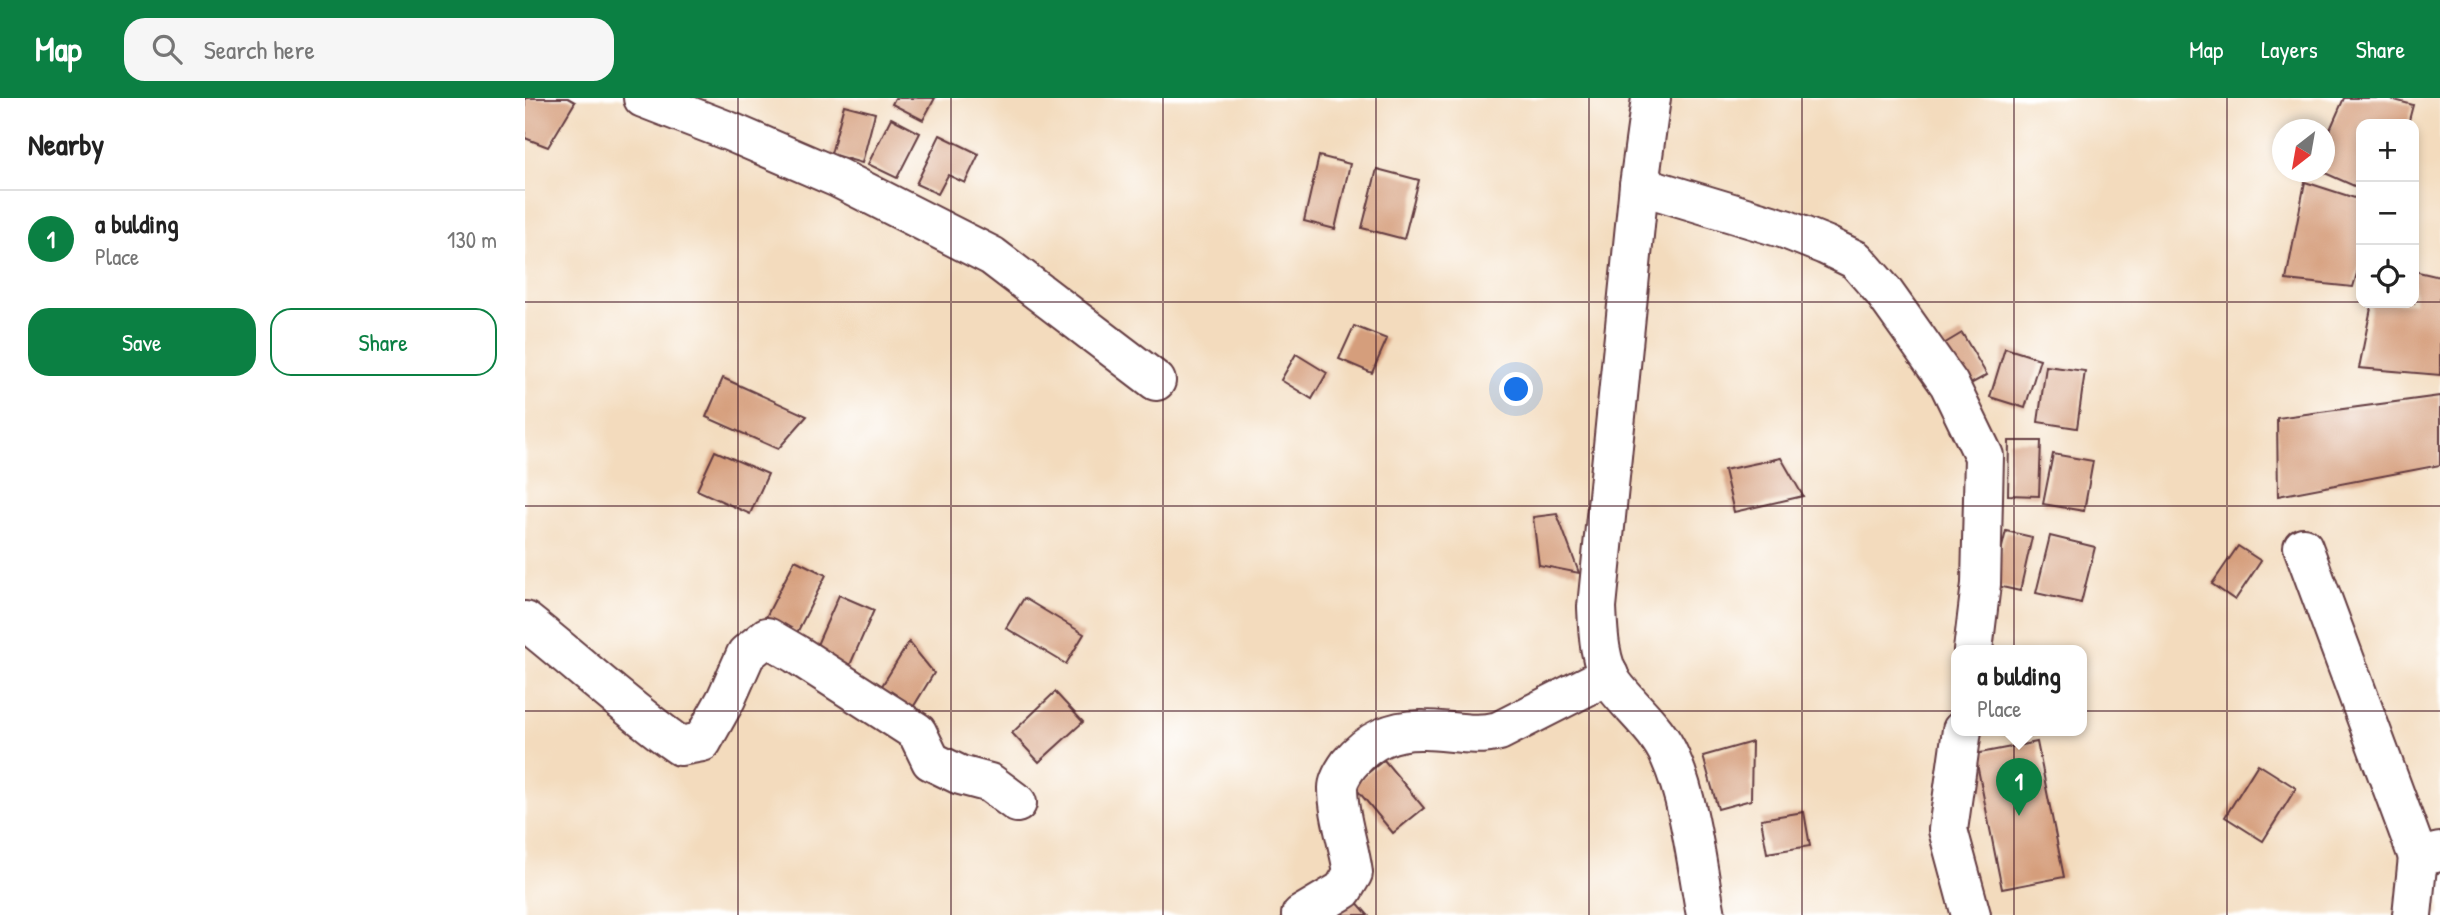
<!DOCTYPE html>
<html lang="en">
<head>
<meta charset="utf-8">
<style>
	:root { --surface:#fff; --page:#f6f6f6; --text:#222; --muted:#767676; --line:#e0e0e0; --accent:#0b8043 }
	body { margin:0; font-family:"Patrick Hand",sans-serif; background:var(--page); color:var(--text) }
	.controls { position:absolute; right:21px; top:21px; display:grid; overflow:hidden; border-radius:14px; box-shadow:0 4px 10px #0003 }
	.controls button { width:63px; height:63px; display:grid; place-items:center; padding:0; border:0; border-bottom:2px solid var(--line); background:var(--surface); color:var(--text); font:35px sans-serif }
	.compass { position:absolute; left:1747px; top:21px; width:63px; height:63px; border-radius:50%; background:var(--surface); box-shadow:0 4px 10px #0003; rotate:211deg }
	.you { position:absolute; left:992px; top:292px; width:24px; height:24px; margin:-18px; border:5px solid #fff; border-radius:50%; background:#1a73e8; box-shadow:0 0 0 10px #1a73e833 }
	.badge { display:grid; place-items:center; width:46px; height:46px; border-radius:50%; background:var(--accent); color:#fff; font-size:23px; font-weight:700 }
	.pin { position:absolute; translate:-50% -58px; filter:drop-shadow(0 2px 4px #0008) }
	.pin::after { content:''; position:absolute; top:37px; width:24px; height:21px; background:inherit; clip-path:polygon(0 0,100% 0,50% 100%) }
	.popup { position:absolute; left:1426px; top:547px; width:136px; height:91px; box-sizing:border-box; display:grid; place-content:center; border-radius:14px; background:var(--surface); filter:drop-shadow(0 2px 5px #0005); font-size:23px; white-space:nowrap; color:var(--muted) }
	.popup b { font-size:26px; color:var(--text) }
	.popup::after { content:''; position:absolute; left:50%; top:100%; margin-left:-14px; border:14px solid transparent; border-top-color:var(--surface) }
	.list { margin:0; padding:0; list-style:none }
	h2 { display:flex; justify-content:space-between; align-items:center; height:91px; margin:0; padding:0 28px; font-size:30px }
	h2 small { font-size:23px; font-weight:400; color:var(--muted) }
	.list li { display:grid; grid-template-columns:46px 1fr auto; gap:21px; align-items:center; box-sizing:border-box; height:98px; padding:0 28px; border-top:2px solid var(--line) }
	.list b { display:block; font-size:26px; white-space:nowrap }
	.list p { margin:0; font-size:23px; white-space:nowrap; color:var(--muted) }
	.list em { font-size:23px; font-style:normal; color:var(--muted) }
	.actions { display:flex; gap:14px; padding:21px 28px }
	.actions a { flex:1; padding:16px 0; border:2px solid var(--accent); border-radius:21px; text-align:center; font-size:24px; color:var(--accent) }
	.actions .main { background:var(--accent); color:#fff }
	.icon { flex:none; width:38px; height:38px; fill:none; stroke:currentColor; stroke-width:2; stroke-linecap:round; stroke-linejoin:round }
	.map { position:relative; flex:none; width:1915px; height:817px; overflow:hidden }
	header { display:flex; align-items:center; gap:42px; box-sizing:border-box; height:98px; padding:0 35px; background:var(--accent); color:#fff }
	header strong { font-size:33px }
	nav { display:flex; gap:38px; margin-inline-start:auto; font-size:24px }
	.search { width:490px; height:63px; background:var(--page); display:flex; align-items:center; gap:18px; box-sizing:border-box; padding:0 24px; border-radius:21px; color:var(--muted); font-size:26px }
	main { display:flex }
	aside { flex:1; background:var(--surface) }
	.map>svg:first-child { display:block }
	.building { fill:#d59e7b }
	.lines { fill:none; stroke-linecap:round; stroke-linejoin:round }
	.street-casing { stroke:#633b41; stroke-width:42 }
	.street { stroke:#fff; stroke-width:38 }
	.grid { fill:none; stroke:#4a1f2b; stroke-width:2; stroke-opacity:0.55 }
</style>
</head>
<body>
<header>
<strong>Map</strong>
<div class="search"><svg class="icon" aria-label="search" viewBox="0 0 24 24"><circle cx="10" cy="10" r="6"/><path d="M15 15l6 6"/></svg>Search here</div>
<nav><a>Map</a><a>Layers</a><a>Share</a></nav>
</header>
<main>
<aside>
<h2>Nearby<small></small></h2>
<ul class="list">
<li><span class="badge">1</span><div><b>a bulding</b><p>Place</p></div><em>130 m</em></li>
</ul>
<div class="actions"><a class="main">Save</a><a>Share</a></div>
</aside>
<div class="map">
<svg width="1915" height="817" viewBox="0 0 1915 817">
	<rect width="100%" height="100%" fill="#fff"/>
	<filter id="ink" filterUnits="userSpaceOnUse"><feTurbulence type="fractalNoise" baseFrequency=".0143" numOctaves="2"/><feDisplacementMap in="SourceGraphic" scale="14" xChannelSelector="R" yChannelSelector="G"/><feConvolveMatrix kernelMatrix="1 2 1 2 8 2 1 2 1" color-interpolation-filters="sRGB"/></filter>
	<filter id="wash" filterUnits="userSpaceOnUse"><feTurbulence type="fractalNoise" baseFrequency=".00686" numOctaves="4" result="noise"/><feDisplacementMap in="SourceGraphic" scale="28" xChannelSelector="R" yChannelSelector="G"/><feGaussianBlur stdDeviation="1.57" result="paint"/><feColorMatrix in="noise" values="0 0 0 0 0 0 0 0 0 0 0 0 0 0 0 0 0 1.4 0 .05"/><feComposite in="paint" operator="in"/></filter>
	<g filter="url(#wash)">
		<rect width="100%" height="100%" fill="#f3dbbd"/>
		<g id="blocks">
			<g class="building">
				<path d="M 0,0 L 43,0 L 50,4 L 23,49 L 0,40 Z"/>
				<path d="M 370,0 L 410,0 L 398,22 L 367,6 Z"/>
				<path d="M 1819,0 L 1862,0 L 1888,7 L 1883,26 L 1836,26 L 1836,91 L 1800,75 L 1800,43 Z"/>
				<path d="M 319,7 L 350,15 L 337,65 L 306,56 Z"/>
				<path d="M 366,20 L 395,35 L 372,80 L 343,66 Z"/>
				<path d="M 415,37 L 454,56 L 440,85 L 423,77 L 413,96 L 391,86 Z"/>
				<path d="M 794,58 L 825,66 L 810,131 L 779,123 Z"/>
				<path d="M 852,71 L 894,82 L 879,141 L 837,130 Z"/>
				<path d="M 1780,84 L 1836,102 L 1836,162 L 1828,189 L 1761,182 Z"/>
				<path d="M 1889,173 L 1915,179 L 1915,277 L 1834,270 L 1847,205 L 1889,205 Z"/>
				<path d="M 829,228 L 862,241 L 847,275 L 814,261 Z"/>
				<path d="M 1437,235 L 1462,277 L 1442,288 L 1417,247 Z"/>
				<path d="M 1480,250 L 1515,261 L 1500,310 L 1465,299 Z"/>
				<path d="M 771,256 L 802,275 L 787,301 L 756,282 Z"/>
				<path d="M 1521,268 L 1560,273 L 1552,330 L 1513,324 Z"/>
				<path d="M 198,280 L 282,318 L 253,351 L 181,319 Z"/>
				<path d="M 1915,298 L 1915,367 L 1753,398 L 1752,320 Z"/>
				<path d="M 1484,343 L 1516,343 L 1514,398 L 1483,397 Z"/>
				<path d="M 190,353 L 243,376 L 225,416 L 172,392 Z"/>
				<path d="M 1528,356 L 1568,363 L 1559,413 L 1518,406 Z"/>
				<path d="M 1256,360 L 1278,398 L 1209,414 L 1199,372 Z"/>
				<path d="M 1032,416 L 1054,475 L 1014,467 L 1008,419 Z"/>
				<path d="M 1481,433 L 1507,439 L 1495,493 L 1468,487 Z"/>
				<path d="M 1525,438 L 1570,449 L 1556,505 L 1511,495 Z"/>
				<path d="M 1713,448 L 1736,463 L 1710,502 L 1687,486 Z"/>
				<path d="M 270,462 L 301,477 L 272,535 L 241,519 Z"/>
				<path d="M 314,497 L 349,512 L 322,574 L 287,558 Z"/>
				<path d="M 499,500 L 559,536 L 541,566 L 481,530 Z"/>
				<path d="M 384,544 L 409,575 L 387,611 L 355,591 Z"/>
				<path d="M 530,594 L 558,624 L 514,664 L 487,635 Z"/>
				<path d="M 1227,644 L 1226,702 L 1193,711 L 1178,658 Z"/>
				<path d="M 1512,644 L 1539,779 L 1477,791 L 1450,656 Z"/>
				<path d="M 859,662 L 899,710 L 868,735 L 828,687 Z"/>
				<path d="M 1733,666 L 1771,690 L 1738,743 L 1700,719 Z"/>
				<path d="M 1279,714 L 1285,748 L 1242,755 L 1236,721 Z"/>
				<path d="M 830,802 L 843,817 L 814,817 Z"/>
			</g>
		</g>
	</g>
	<g filter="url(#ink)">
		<use href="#blocks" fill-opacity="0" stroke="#633b41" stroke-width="2"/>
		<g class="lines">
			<defs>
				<g id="street">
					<path d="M 118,0 L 206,34 L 313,80 L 467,158 L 631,283"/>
					<path d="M 1126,0 L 1114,87 L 1072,509 C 1073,533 1074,566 1089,587 C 1107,611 1133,631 1145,659 C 1165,703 1172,769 1181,817"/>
					<path d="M 1114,87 L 1260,131 L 1300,147 L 1331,162 L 1358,193 L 1383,228 L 1424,286 L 1459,358 L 1456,486 L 1448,552"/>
					<path d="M 1778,449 L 1893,759 L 1915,754"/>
					<path d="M 0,523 C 52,564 101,610 155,648 L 177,644 L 201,601 L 221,556 L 242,539 L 271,556 L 392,634 L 406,663 L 435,677 L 465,685 L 492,705"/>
					<path d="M 1437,632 L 1423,732 L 1446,817"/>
					<path d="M 776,817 L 818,792 L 828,775 C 824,746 813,718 813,690 C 813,682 819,673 824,666 C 844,642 867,631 899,632 C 924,632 950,640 974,633 L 1084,577"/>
					<path d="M 1887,817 L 1893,759"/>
				</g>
			</defs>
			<use href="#street" class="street-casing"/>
			<use href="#street" class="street"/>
		</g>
	</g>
	<path class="grid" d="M 213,0 L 213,817M 426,0 L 426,817M 638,0 L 638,817M 851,0 L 851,817M 1064,0 L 1064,817M 1277,0 L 1277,817M 1489,0 L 1489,817M 1702,0 L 1702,817M 0,204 L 1836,204M 1889,204 L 1915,204M 0,408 L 1915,408M 0,613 L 1915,613"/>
</svg>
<div class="controls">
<button>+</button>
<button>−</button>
<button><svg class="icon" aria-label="locate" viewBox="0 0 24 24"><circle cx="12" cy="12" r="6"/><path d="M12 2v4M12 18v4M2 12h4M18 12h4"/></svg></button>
</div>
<svg class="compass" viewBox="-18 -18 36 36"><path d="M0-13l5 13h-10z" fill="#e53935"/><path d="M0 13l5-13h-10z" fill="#767676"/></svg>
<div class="you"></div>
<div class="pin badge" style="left:1494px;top:718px">1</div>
<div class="popup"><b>a bulding</b>Place</div>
</div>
</main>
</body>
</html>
